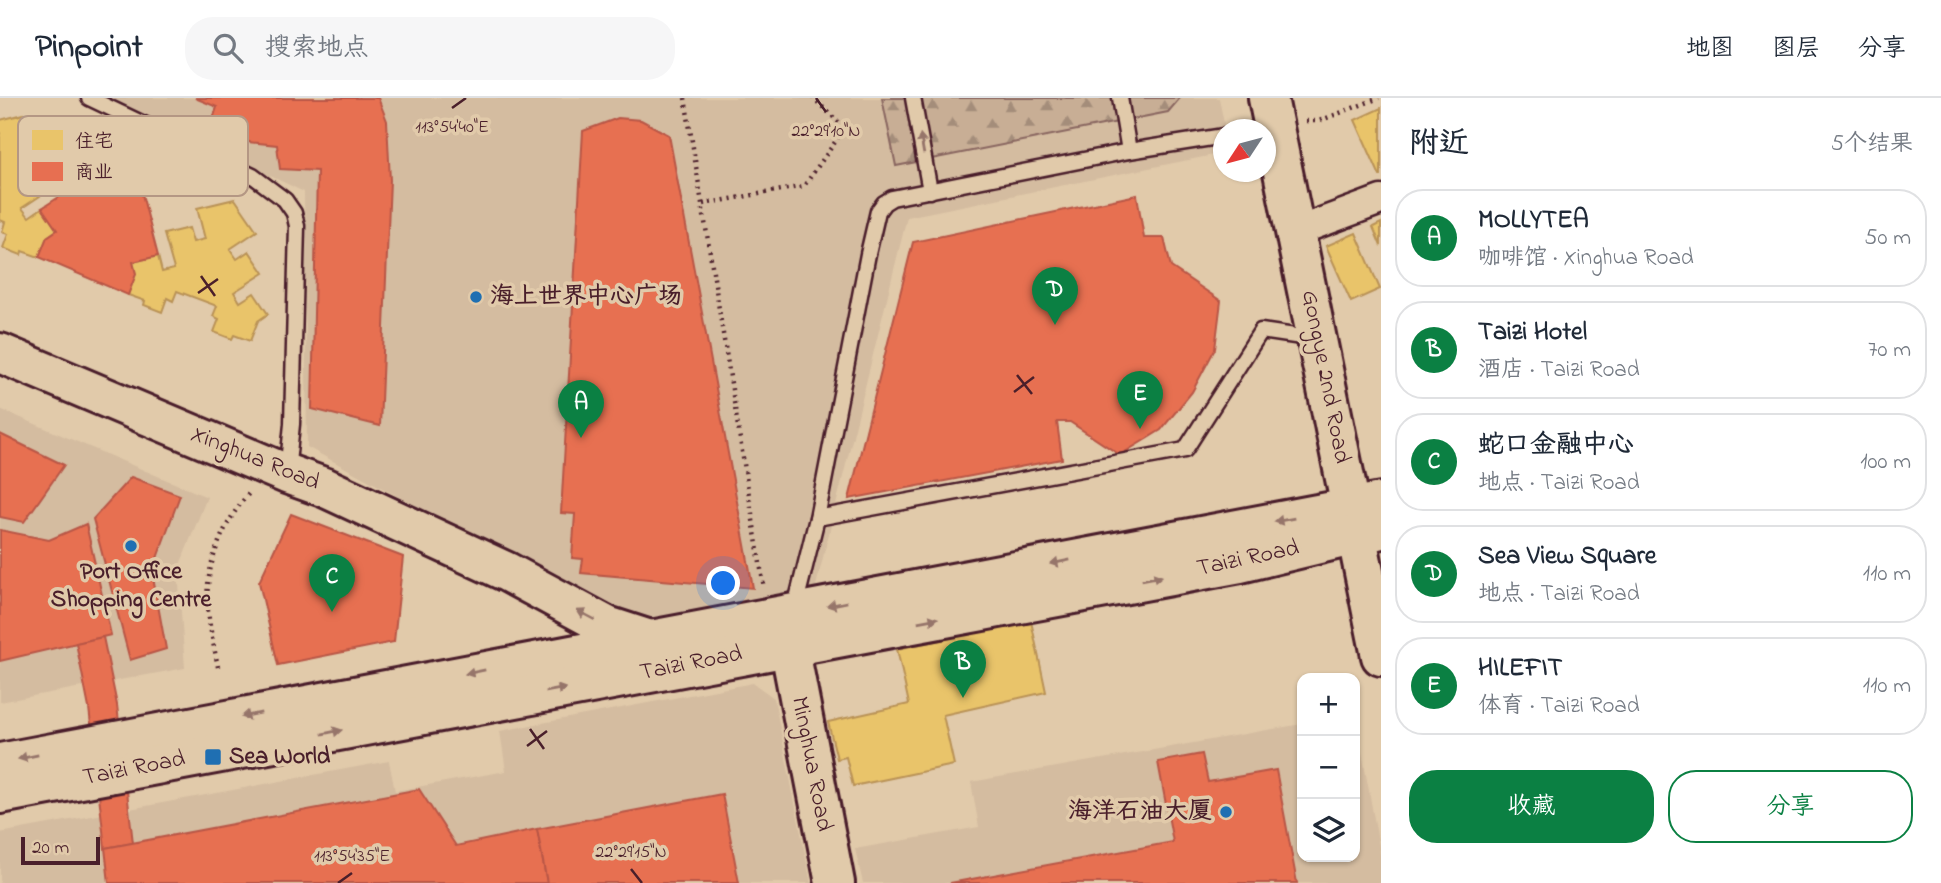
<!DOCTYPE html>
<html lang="zh">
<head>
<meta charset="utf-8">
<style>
	:root { --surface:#fff; --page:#f6f6f7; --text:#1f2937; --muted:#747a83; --line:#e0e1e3; --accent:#0b8043 }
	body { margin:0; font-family:"Indie Flower","LXGW WenKai TC",sans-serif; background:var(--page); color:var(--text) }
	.controls { position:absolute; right:21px; bottom:21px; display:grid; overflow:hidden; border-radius:14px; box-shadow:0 2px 5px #0004 }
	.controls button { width:63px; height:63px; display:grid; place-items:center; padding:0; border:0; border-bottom:2px solid var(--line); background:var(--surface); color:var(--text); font:35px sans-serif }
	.compass { position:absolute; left:1213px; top:21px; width:63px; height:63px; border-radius:50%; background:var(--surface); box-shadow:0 2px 5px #0004; rotate:234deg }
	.scale { position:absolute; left:21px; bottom:18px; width:79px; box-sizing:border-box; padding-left:7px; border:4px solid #4a1f2b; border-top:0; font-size:19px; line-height:24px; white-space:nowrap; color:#4a1f2b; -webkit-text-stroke:5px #e1caaa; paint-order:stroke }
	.you { position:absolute; left:724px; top:486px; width:24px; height:24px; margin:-18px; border:5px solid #fff; border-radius:50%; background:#1a73e8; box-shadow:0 0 0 10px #1a73e833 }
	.badge { display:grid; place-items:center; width:46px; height:46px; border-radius:50%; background:var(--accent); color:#fff; font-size:23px; font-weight:700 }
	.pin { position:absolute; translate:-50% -58px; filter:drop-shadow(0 2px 4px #0008) }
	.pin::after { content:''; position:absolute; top:37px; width:24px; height:21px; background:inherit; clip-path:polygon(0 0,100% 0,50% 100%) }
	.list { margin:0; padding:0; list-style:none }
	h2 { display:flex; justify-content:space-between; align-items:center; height:91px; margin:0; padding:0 28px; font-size:30px }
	h2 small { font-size:23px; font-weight:400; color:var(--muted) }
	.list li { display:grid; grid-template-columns:46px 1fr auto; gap:21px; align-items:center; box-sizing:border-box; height:98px; margin:0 14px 14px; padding:0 14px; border:2px solid var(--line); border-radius:28px }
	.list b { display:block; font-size:26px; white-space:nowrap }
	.list p { margin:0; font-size:23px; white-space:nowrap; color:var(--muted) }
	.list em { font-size:23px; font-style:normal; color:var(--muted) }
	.actions { display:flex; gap:14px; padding:21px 28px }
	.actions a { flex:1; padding:16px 0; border:2px solid var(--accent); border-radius:28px; text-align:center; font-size:24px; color:var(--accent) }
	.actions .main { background:var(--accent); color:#fff }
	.icon { flex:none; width:38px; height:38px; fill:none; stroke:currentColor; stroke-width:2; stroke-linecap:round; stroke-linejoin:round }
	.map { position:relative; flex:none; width:1381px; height:785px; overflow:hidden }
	header { display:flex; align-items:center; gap:42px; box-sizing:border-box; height:98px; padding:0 35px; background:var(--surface); border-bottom:2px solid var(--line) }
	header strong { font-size:33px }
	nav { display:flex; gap:38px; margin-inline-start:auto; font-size:24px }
	.search { width:490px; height:63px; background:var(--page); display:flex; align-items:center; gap:18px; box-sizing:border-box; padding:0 24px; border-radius:28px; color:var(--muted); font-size:26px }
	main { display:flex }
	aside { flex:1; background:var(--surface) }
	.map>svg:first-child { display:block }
	.built { fill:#d4bca0 }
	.forest { fill:url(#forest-firs); stroke:#896660; stroke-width:2 }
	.homes { fill:#e9c46a; stroke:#b99257; stroke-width:2 }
	.shops { fill:#e76f51; stroke:#b85746; stroke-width:2 }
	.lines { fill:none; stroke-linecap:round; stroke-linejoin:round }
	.lane-casing { stroke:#4a1f2b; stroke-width:19 }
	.street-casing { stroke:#4a1f2b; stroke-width:33 }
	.secondary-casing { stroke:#4a1f2b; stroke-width:44 }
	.path { stroke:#4a1f2b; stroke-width:4.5; stroke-dasharray:2 5; stroke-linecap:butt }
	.lane { stroke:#e1caaa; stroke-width:14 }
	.street { stroke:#e1caaa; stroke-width:28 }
	.secondary { stroke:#e1caaa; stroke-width:38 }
	.oneway { fill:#96746a }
	.ticks { fill:none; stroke:#4a1f2b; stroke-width:2.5 }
	.poi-dot { fill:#1f6fb2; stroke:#e1caaa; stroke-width:2.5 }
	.labels { text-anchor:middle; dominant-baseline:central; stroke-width:7; stroke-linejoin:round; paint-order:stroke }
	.poi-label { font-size:24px; font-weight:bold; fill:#4a1f2b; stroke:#e1caaa; text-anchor:start }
	.street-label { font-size:24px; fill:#4a1f2b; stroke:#e1caaa }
	.key { fill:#e1caaa; stroke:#b49784; stroke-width:2 }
	.key-label { font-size:19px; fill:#4a1f2b }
	.ticks-label { font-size:18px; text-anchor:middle; fill:#4a1f2b; stroke:#e1caaa; stroke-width:7; stroke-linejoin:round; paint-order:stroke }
</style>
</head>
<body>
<header>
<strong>Pinpoint</strong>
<div class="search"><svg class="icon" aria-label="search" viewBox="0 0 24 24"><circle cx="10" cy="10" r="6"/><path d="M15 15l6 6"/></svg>搜索地点</div>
<nav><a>地图</a><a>图层</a><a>分享</a></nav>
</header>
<main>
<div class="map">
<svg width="1381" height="785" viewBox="0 0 1381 785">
	<defs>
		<pattern id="forest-firs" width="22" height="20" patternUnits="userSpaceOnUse" patternTransform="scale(1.75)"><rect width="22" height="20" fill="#c8ae95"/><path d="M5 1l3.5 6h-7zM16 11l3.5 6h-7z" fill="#a48d7a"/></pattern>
	</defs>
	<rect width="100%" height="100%" fill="#e1caaa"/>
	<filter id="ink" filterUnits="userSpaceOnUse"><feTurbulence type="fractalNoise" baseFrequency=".0143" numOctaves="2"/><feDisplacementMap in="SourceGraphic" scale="14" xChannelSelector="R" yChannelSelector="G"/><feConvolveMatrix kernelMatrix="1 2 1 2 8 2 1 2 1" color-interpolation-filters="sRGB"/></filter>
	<g filter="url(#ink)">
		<g class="built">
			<path d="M 107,0 L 1219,0 L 1225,31 L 1223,55 L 907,119 L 814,496 L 749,510 L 643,523 L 599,508 L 307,349 L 304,94 Z"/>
			<path d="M 0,311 L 207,399 L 178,472 L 185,570 L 0,604 Z"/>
			<path d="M 753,585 L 774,600 L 811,785 L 0,785 L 0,735 L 389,663 L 395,693 L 506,673 L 500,633 Z"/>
			<path d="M 1355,616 L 1381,759 L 1381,785 L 863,785 L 855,751 L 979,729 L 971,684 L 1302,626 L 1302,759 L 1355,759 Z"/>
		</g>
		<path class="forest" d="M 882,0 L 1180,0 L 1168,14 L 896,68 Z"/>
		<g class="homes">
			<path d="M 1381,10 L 1381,78 L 1380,78 L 1355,22 Z"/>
			<path d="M 24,16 L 45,49 L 19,66 L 26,77 L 38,68 L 52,90 L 22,110 L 29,119 L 42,110 L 57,132 L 47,139 L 39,159 L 22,153 L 21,157 L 3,150 L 8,136 L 2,134 L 5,124 L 0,122 L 0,22 Z"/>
			<path d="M 235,101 L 257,133 L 230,151 L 237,161 L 249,153 L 264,175 L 234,194 L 240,204 L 254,195 L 268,216 L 258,223 L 250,243 L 234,237 L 232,241 L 214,234 L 219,221 L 213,218 L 217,208 L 177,193 L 173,203 L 167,200 L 162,214 L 144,207 L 145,203 L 128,197 L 136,176 L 133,164 L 158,158 L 162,174 L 174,171 L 164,136 L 189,130 L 193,144 L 205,141 L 197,110 Z"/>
			<path d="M 1381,125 L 1381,148 L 1373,129 Z"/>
			<path d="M 1356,135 L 1380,191 L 1351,204 L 1326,148 Z"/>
			<path d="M 1031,523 L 1046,594 L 943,617 L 954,667 L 853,688 L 846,659 L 837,661 L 828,624 L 909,606 L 897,551 Z"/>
		</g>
		<g class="shops">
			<path d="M 195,0 L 378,0 L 387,23 L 390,82 L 380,328 L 312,311 L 317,73 L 280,71 L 277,47 L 210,40 L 210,30 L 217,9 Z"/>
			<path d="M 618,20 L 641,22 L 669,37 L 753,490 L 581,475 L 583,461 L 572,460 L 575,416 L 561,415 L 583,33 Z"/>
			<path d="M 93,77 L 142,96 L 158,158 L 133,164 L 136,176 L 128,197 L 39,159 L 47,139 L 57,132 L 42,110 Z"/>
			<path d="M 1137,97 L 1144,140 L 1164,140 L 1171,169 L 1221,203 L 1215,251 L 1192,294 L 1161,332 L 1120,357 L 1070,324 L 1057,324 L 1062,361 L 849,401 L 913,144 Z"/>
			<path d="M 0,336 L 64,367 L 24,424 L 0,419 Z"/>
			<path d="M 131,379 L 180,397 L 152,474 L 166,551 L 130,562 L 93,421 Z"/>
			<path d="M 291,416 L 403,459 L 394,544 L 278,567 L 259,484 Z"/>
			<path d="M 86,426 L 111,537 L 0,563 L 0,432 L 49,442 Z"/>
			<path d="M 103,539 L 117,607 L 133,745 L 105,750 L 89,610 L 76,545 Z"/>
			<path d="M 1202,656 L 1208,684 L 1276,672 L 1297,785 L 950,785 L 1173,744 L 1158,664 Z"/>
			<path d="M 419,691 L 456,748 L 537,731 L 547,785 L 109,785 L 105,750 Z"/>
			<path d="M 722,696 L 739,785 L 547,785 L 537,731 Z"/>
		</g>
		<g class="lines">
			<defs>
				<g id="lane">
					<path d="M 89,0 L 253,78 L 285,102 L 294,115 L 297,128 L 292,326 L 287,375"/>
					<path d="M 913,0 L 930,93"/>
					<path d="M 1120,0 L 1129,53"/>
					<path d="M 817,420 L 1185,352 L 1261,233 L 1315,241"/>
					<path d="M 794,513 L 817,420 L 868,156 L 878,113 L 884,105 L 892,100 L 1129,53 L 1224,38"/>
				</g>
				<path id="street" d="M 1295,134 L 1381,102"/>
				<g id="secondary">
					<path d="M 1268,0 L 1381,558"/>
					<path d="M 0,255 L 287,376 L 326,390 L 507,474 L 607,528 L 647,541"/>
					<path d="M 789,547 L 835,785"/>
					<path d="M 0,665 L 1381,404"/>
					<path d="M 0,696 L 1240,465 L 1381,431"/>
				</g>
			</defs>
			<use href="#lane" class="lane-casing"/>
			<use href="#street" class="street-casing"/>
			<use href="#secondary" class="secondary-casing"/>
			<g class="path">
				<path d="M 685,0 L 764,490"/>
				<path d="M 1306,23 L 1319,23 L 1379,0"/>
				<path d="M 703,106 L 804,88 L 845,30 L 813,0"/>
				<path d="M 218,569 C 213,543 205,513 208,487 C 211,453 229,417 251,393"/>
			</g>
			<use href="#lane" class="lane"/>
			<use href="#street" class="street"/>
			<use href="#secondary" class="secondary"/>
		</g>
		<defs><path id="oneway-solid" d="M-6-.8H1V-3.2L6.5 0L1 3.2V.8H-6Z" transform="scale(1.75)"/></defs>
		<g class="oneway">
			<use href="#oneway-solid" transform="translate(922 46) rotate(-100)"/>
			<use href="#oneway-solid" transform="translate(1284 422) rotate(170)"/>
			<use href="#oneway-solid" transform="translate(1060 464) rotate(169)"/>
			<use href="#oneway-solid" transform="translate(1152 480) rotate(-10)"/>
			<use href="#oneway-solid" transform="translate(837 506) rotate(169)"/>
			<use href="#oneway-solid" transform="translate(586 517) rotate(-152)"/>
			<use href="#oneway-solid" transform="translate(928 522) rotate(-10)"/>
			<use href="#oneway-solid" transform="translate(475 574) rotate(169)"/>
			<use href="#oneway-solid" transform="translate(556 592) rotate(-10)"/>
			<use href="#oneway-solid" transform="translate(251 617) rotate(169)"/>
			<use href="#oneway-solid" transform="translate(332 634) rotate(-11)"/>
			<use href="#oneway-solid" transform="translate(28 659) rotate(169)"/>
		</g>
	</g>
	<path class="ticks" d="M 816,0 L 826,14M 452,10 L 466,0M 201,178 L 215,198M 198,195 L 218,181M 1017,277 L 1032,296M 1014,294 L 1034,279M 530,631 L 544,651M 527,648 L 547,633M 631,771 L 642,785M 338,785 L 352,775"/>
	<g class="poi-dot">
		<circle cx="476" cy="199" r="7"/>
		<circle cx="131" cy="448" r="7"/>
		<rect x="204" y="650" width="18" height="18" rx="3.5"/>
		<circle cx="1226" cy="714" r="7"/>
	</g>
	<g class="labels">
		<g class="poi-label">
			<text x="490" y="199">海上世界中心广场</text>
			<text x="131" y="474" text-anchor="middle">Port Office<tspan x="131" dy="28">Shopping Centre</tspan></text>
			<text x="229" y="659">Sea World</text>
			<text x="1212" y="714" text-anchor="end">海洋石油大厦</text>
		</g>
		<g class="street-label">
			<text transform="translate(1325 279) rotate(79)">Gongye 2nd Road</text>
			<text transform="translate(255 361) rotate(22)">Xinghua Road</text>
			<text transform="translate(1248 461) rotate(-12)">Taizi Road</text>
			<text transform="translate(691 566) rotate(-11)">Taizi Road</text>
			<text transform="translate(811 666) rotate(79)">Minghua Road</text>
			<text transform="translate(134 671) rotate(-11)">Taizi Road</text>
		</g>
	</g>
	<rect x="18" y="18" width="230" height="80" rx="10" class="key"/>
	<rect x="32" y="32" width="31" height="20" fill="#e9c46a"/>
	<rect x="32" y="64" width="31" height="19" fill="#e76f51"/>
	<g class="key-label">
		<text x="75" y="49">住宅</text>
		<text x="75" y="80">商业</text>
	</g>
	<g class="ticks-label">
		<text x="452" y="34">113°54'40"E</text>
		<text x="826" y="38">22°29'10"N</text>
		<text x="631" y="759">22°29'15"N</text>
		<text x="352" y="763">113°54'35"E</text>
	</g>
</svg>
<div class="controls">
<button>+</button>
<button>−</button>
<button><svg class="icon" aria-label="layers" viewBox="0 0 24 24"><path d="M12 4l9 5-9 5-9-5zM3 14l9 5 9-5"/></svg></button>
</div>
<svg class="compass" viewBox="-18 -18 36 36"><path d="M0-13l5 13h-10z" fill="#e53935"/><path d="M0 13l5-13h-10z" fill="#747a83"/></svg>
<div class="scale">20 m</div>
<div class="you"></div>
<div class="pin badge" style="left:581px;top:340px">A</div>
<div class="pin badge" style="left:963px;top:600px">B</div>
<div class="pin badge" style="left:332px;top:514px">C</div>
<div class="pin badge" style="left:1055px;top:227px">D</div>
<div class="pin badge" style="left:1140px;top:331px">E</div>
</div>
<aside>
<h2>附近<small>5个结果</small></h2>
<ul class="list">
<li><span class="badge">A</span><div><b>MOLLYTEA</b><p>咖啡馆 · Xinghua Road</p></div><em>50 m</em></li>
<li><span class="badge">B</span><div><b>Taizi Hotel</b><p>酒店 · Taizi Road</p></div><em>70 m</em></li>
<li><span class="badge">C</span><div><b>蛇口金融中心</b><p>地点 · Taizi Road</p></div><em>100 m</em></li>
<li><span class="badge">D</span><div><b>Sea View Square</b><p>地点 · Taizi Road</p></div><em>110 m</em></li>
<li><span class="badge">E</span><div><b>HILEFIT</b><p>体育 · Taizi Road</p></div><em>110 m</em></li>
</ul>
<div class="actions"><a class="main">收藏</a><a>分享</a></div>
</aside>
</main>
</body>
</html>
